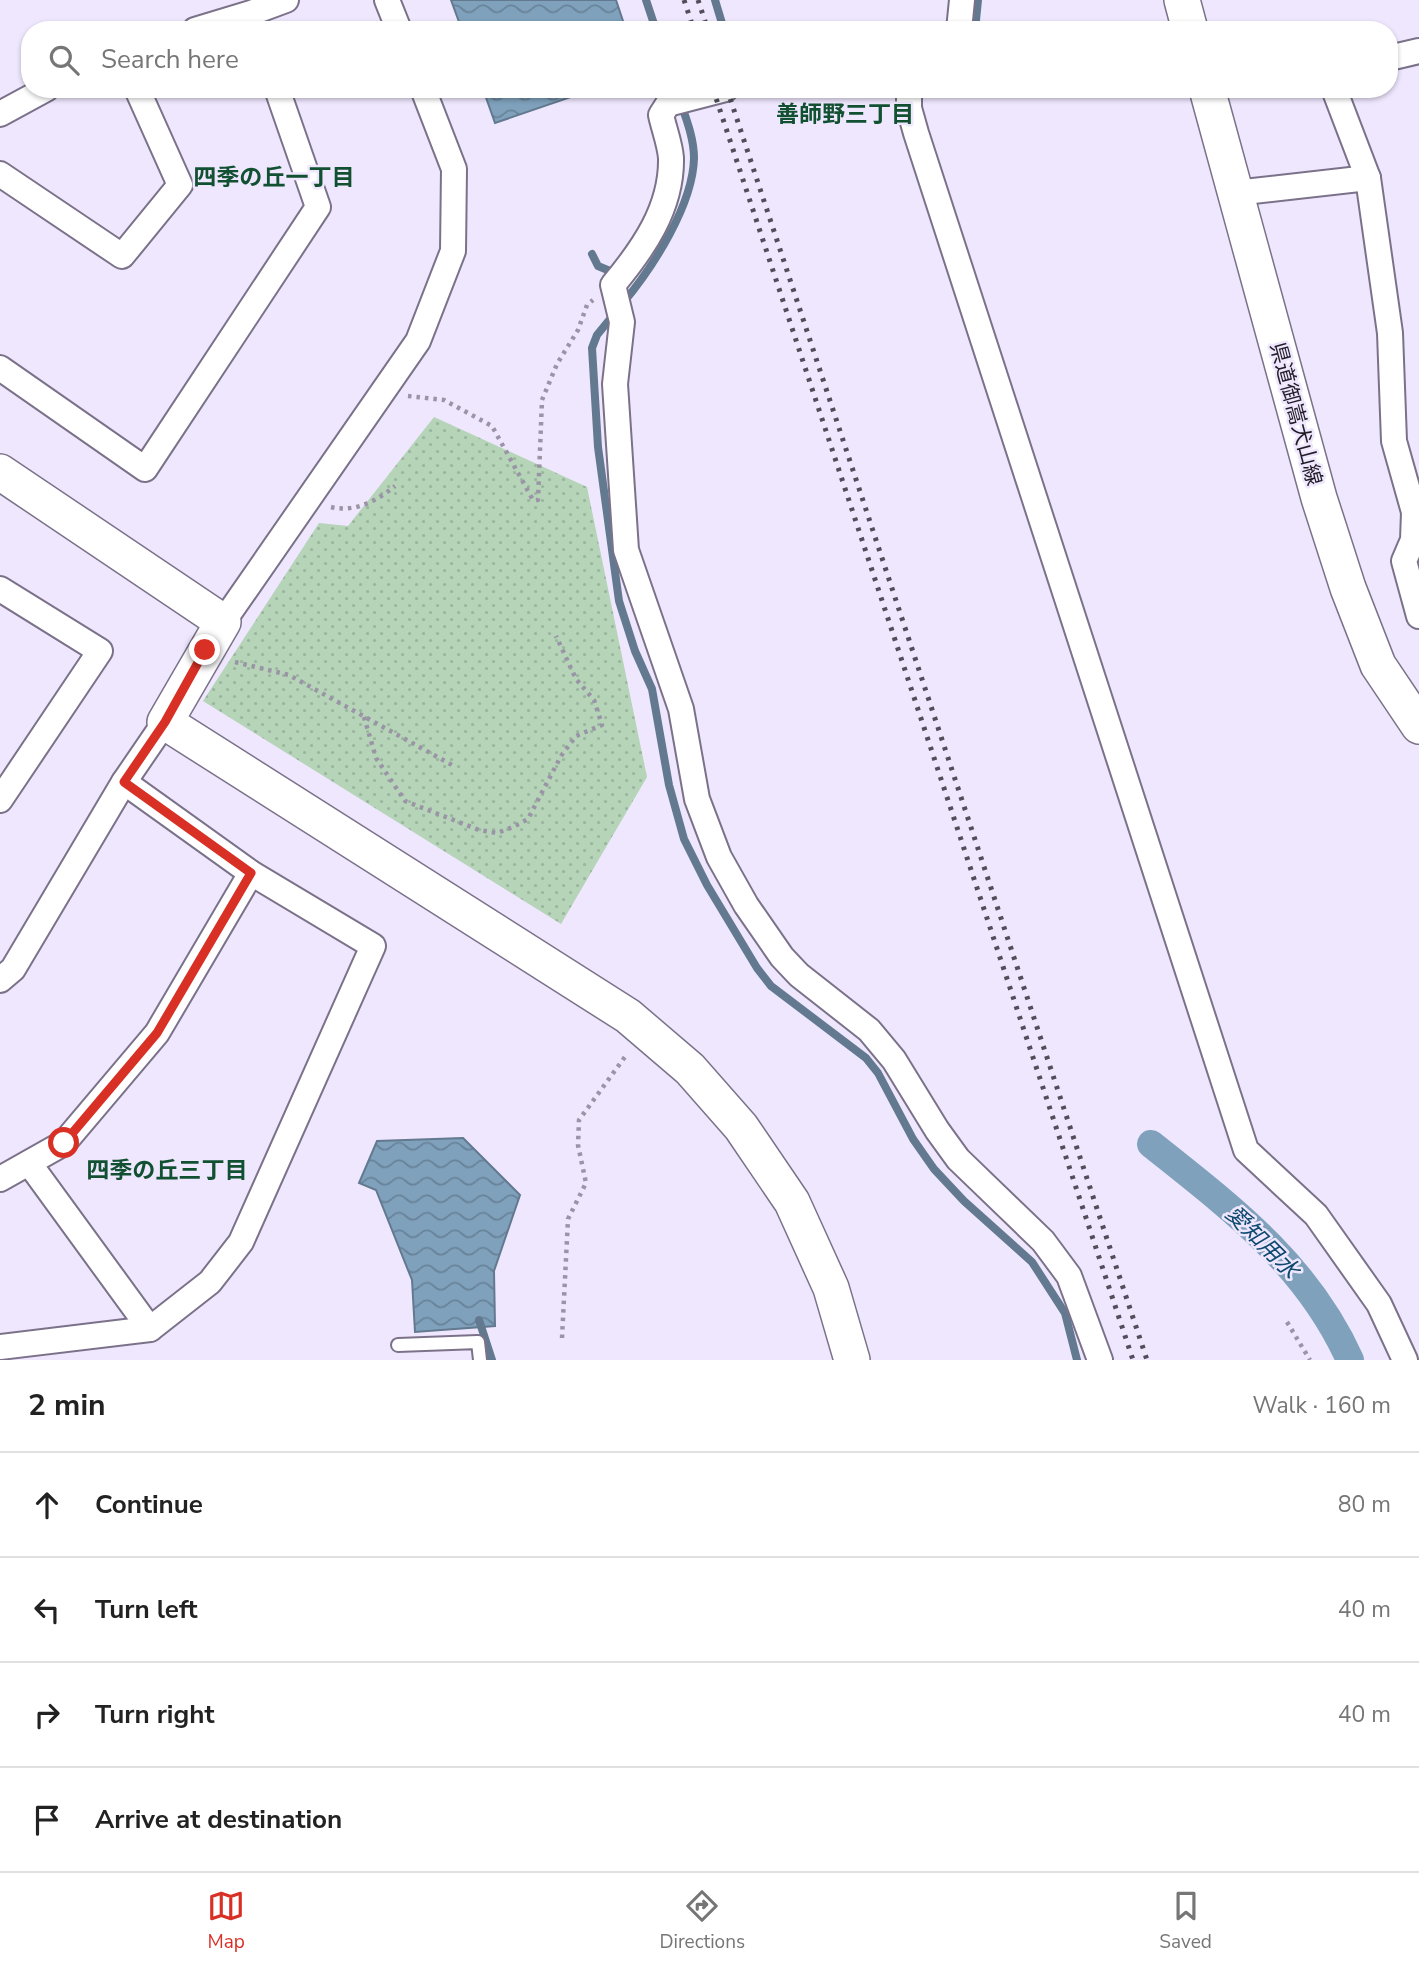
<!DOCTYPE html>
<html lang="en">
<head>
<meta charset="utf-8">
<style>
	:root { --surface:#fff; --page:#f6f6f6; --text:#222; --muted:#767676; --line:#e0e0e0; --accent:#d93025 }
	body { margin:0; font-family:"Nunito Sans","Noto Sans JP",sans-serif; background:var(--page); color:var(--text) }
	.stop { position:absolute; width:21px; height:21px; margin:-16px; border:5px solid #d93025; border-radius:50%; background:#fff }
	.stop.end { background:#d93025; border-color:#fff; box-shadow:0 2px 7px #0008 }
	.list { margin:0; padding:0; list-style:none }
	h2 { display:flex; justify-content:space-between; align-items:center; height:91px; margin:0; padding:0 28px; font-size:30px }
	h2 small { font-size:23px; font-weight:400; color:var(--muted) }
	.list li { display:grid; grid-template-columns:46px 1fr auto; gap:21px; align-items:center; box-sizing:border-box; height:105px; padding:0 28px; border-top:2px solid var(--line) }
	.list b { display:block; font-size:26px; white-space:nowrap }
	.list em { font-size:23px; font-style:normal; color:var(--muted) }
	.icon { flex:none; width:38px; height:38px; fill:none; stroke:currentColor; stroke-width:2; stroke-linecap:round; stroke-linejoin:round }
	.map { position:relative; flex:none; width:1419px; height:1360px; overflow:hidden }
	.search { position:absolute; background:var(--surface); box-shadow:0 2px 5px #0004; left:21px; right:21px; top:21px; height:77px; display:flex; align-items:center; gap:18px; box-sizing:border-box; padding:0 24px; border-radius:28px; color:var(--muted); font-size:26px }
	.sheet { height:511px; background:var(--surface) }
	nav { display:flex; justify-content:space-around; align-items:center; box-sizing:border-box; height:98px; border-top:2px solid var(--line); background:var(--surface); font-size:19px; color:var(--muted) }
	nav a { display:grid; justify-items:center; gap:4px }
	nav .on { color:var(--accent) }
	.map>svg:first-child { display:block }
	.park { fill:url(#park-dots) }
	.water { fill:url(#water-waves); stroke:#63798f; stroke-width:2 }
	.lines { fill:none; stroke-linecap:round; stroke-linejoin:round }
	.stream { stroke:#63798f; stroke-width:8 }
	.canal { stroke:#7fa1bc; stroke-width:28 }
	.lane-casing { stroke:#7b728a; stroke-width:16 }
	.street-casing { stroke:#7b728a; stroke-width:28 }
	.secondary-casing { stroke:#7b728a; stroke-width:38 }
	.path { stroke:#9a94a6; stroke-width:4.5; stroke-dasharray:3.5 5; stroke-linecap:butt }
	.lane { stroke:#fff; stroke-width:12 }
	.street { stroke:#fff; stroke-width:24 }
	.secondary { stroke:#fff; stroke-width:35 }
	.rail { stroke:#524d5a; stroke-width:5; stroke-dasharray:3.5 7; stroke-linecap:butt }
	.route { stroke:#d93025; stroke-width:9 }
	.labels { text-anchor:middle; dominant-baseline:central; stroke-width:5; stroke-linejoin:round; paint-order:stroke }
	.street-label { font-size:21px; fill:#211d27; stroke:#efe7fe }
	.neighbourhood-label { font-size:23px; font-weight:bold; fill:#125032; stroke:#efe7fe }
	.water-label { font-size:23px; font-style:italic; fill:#0e496e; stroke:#efe7fe }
</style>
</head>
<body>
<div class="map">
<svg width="1419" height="1360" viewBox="0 0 1419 1360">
	<defs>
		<pattern id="park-dots" width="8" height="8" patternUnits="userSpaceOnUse" patternTransform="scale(1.75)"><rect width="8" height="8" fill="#b5d4b8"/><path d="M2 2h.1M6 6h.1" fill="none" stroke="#9bb69e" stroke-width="1.8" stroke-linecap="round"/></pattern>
		<pattern id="water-waves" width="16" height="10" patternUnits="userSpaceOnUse" patternTransform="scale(1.75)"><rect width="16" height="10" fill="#7fa1bc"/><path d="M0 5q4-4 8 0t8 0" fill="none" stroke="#688399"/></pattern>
	</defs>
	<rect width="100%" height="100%" fill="#efe7fe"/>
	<path class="park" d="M 434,417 L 587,487 L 647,777 L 561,924 L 203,701 L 319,523 L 348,526 Z"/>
	<g class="water">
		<path d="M 451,0 L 616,0 L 626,30 L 462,30 Z"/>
		<path d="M 483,89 L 594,89 L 495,123 Z"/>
		<path d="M 463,1138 L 520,1195 L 494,1271 L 495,1326 L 415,1332 L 412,1280 L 376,1190 L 359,1183 L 377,1141 Z"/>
	</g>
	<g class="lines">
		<g class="stream">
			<path d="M 646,0 L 656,30"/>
			<path d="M 715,0 L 724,30"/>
			<path d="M 975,30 L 978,0"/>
			<path d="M 592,254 L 598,266 L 610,271"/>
			<path d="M 623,303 C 653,267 693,205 694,158 C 694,135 683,111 676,89"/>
			<path d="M 615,313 L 597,335 L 592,348 L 598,447 L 619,601 L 635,651 L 652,689 L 669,785 L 684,839 L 707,885 L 757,968 L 771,986 L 866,1058 L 878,1073 L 913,1139 L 934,1169 L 964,1201 L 1032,1262 L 1065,1313 L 1077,1360"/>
			<path d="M 479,1320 L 492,1360"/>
		</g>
		<path class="canal" d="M 1151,1144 C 1230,1207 1307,1264 1350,1360"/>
		<defs>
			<path id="lane" d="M 398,1345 L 478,1342 L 480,1360"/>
			<g id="street">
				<path d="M 387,0 L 399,30"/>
				<path d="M 195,30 L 251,13 L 286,0"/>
				<path d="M 959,30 L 962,0"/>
				<path d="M 1389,58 L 1419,51"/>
				<path d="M 726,89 L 668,104 L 661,115 C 664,129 670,144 671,158 C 672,208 643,249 613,285 L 622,322 L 615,384 L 626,550 L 681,709 L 697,799 L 719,857 L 746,905 L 782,957 L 799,975 L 869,1030 L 894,1060 L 937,1130 L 958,1159 L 1043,1241 L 1069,1276 L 1100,1360"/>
				<path d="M 909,89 L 909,108 L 916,133 L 1246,1150 L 1316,1215 L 1379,1304 L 1405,1360"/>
				<path d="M 1334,89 L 1368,178 L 1390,333 L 1394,441 L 1414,512 L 1413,540 L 1404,561 L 1419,616"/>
				<path d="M 0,114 L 46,89"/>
				<path d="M 0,174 L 122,256 L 180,185 L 137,89"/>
				<path d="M 1235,193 L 1368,178"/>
				<path d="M 0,368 L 145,469 L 318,207 L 277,89"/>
				<path d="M 0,589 L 100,651 L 0,800"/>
				<path d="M 223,622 L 418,341 L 453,251 L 454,169 L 423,89"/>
				<path d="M 0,980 L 13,969 L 124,782 L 165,722"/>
				<path d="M 29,1163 L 150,1329"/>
				<path d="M 0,1179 L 64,1143 L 157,1033 L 251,873"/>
				<path d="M 0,1347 L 150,1329 L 210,1282 L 241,1242 L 373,946 L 251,873 L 124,782"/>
			</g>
			<g id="secondary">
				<path d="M 1182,0 L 1190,30"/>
				<path d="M 1207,89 L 1319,498 L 1348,588 L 1378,665 L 1419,726"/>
				<path d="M 0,472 L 223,622 L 165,722 L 628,1016 L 690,1069 L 741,1127 L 792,1202 L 831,1288 L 852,1360"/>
			</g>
		</defs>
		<use href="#lane" class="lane-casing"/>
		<use href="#street" class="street-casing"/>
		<use href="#secondary" class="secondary-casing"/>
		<g class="path">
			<path d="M 408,396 L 444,400 L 492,426 L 533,500 L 538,500 L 542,400 L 557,364 L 578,330 L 587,305 L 593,300"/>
			<path d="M 331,507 C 355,513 378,500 395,486"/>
			<path d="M 235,662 L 289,675 L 452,765"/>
			<path d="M 364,717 L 376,758 L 405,801 L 479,830 L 497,833 L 513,827 L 528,819 L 561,756 L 576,736 L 602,725 L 594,700 L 576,679 L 556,636"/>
			<path d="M 1287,1322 L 1310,1360"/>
			<path d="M 562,1338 L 568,1219 L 586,1183 L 578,1145 L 579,1120 L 627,1054"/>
		</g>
		<use href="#lane" class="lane"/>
		<use href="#street" class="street"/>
		<use href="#secondary" class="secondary"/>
		<g class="rail">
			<path d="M 684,0 L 694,30"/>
			<path d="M 698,0 L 708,30"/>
			<path d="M 713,89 L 1133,1360"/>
			<path d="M 727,89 L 1147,1360"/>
		</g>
	</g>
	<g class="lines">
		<path class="route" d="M 64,1143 L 157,1033 L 251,873 L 124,782 L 165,722 L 205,650"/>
	</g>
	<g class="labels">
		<g class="street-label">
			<text transform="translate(1296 414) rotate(75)">県道御嵩犬山線</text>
		</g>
		<g class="neighbourhood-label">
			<text x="845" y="114">善師野三丁目</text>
			<text x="274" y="177">四季の丘一丁目</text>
			<text x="167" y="1170">四季の丘三丁目</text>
		</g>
		<g class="water-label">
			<text transform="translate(1262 1242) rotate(45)">愛知用水</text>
		</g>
	</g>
</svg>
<div class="stop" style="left:64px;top:1143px"></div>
<div class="stop end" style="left:205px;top:650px"></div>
<div class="search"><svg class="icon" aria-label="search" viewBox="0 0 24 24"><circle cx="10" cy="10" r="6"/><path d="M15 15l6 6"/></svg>Search here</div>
</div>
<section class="sheet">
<h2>2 min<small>Walk · 160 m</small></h2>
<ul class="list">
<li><svg class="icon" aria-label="ahead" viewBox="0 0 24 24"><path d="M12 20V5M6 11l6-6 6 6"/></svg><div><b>Continue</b></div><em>80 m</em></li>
<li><svg class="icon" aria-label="left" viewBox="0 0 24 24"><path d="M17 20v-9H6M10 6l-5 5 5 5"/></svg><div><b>Turn left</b></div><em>40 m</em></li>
<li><svg class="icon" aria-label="right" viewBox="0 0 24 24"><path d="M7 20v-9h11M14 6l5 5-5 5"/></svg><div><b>Turn right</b></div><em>40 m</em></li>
<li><svg class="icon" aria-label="arrive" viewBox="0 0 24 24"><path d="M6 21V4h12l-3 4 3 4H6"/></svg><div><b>Arrive at destination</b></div></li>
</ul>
</section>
<nav>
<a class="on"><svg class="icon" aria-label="map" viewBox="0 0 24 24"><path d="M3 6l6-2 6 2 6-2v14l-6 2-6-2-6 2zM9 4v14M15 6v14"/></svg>Map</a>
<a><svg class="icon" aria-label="directions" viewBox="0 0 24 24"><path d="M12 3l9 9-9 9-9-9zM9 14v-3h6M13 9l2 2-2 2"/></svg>Directions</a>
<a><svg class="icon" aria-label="saved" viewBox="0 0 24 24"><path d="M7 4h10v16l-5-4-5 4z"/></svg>Saved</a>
</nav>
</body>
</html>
